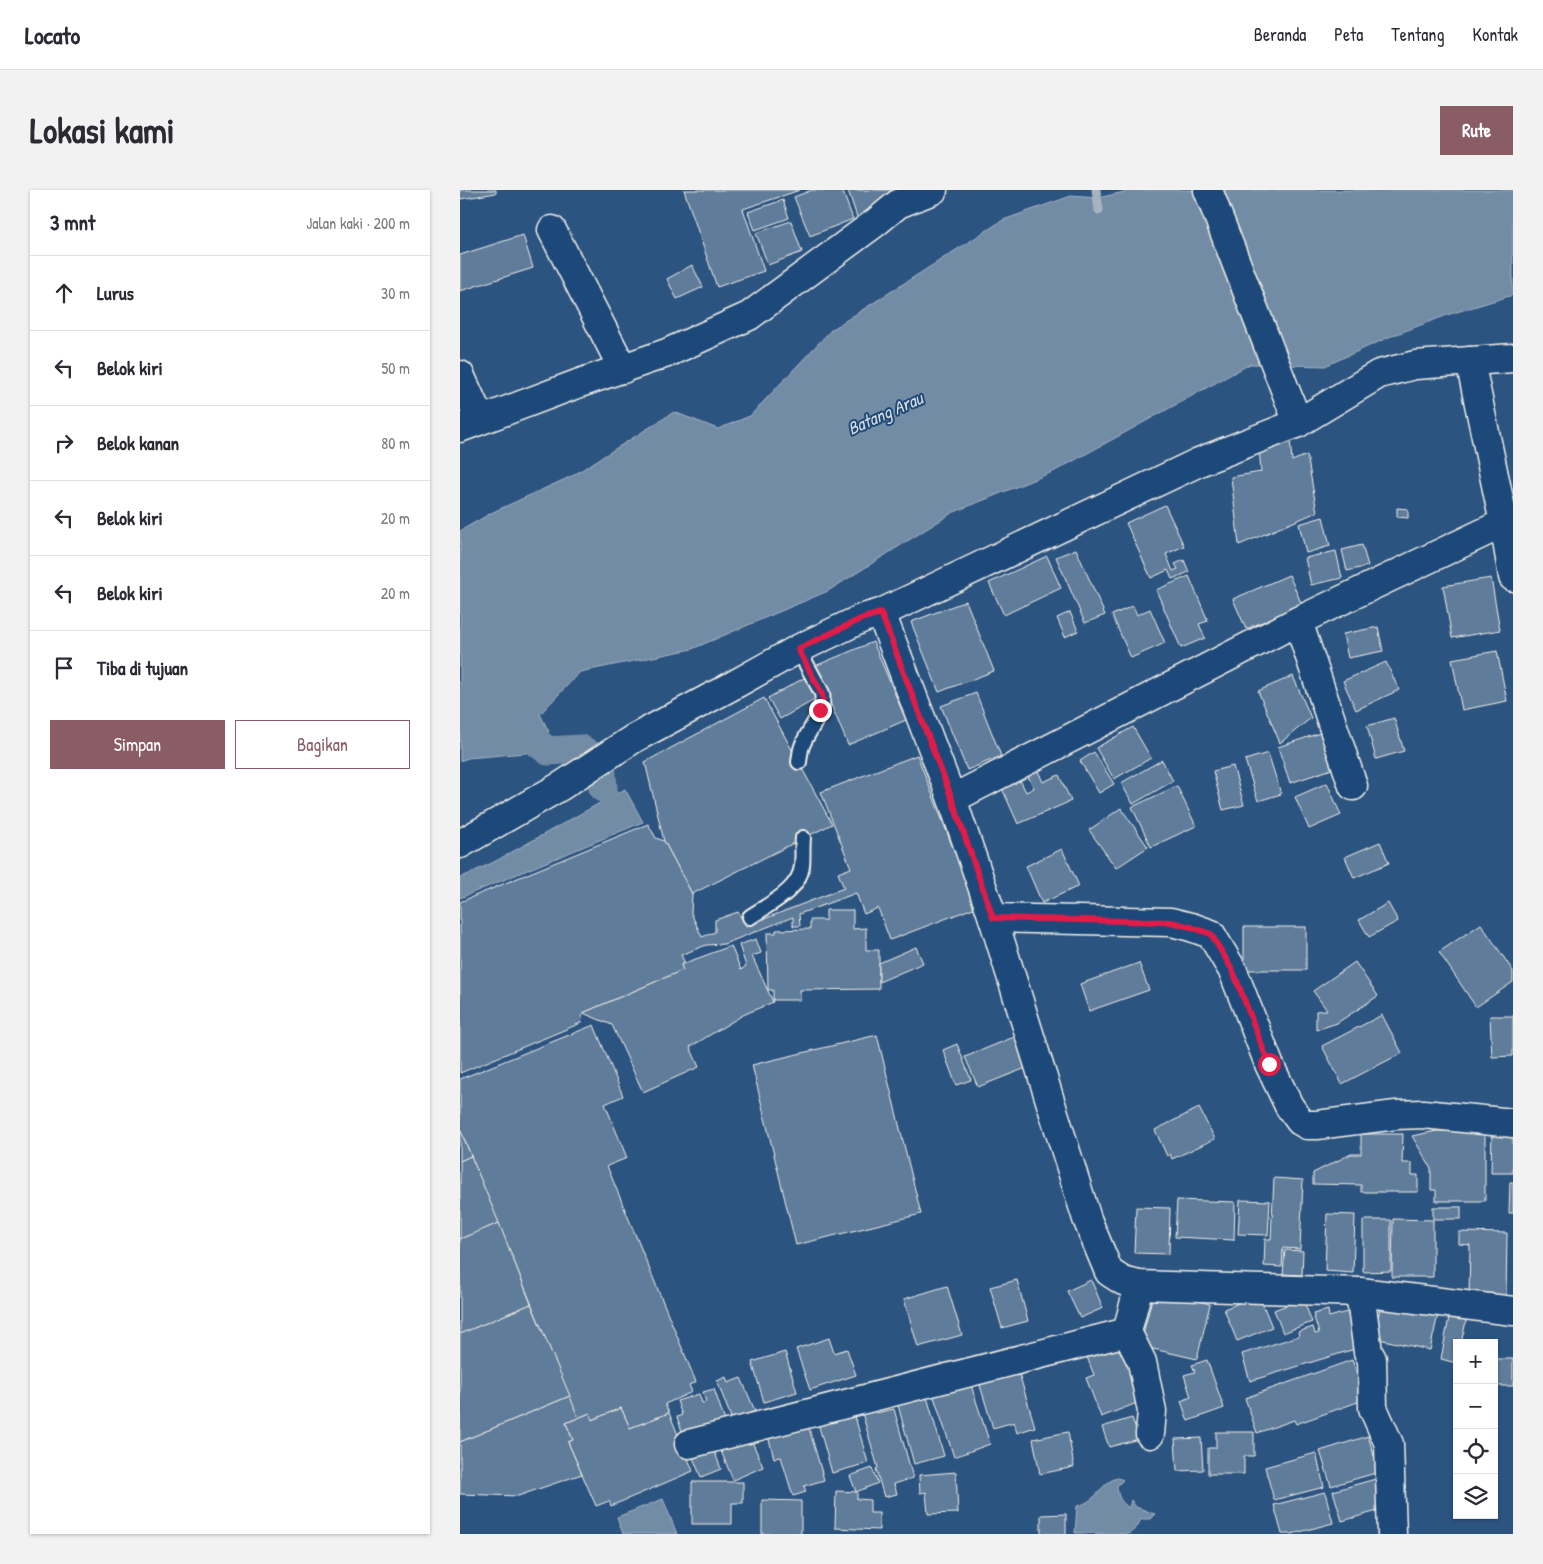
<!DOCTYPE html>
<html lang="id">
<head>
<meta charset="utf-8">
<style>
	:root { --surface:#fff; --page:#f2f2f3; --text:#2b2b33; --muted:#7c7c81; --line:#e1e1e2; --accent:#8a5d65 }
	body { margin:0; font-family:"Patrick Hand",sans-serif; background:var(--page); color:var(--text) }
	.controls { position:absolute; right:15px; bottom:15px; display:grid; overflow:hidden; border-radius:0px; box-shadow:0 1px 4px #0004 }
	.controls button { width:45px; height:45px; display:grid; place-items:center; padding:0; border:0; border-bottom:1px solid var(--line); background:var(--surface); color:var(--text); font:25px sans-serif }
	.stop { position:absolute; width:15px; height:15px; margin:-11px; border:4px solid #e11d48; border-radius:50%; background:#fff }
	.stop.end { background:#e11d48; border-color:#fff; box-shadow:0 1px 5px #0008 }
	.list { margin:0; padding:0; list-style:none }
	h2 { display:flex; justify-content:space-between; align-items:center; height:65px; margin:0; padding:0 20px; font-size:21px }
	h2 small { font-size:16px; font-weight:400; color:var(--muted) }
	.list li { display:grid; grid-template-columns:32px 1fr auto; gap:15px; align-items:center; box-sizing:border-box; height:75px; padding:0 20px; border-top:1px solid var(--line) }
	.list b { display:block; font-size:19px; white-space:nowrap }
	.list em { font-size:16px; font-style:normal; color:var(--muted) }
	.actions { display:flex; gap:10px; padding:15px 20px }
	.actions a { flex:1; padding:11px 0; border:1px solid var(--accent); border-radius:0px; text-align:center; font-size:18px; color:var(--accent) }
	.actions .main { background:var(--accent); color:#fff }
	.icon { flex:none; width:28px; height:28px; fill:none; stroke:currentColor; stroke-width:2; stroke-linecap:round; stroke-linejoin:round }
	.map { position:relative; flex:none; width:1053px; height:1344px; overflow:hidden; border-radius:0px }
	header { display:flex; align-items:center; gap:30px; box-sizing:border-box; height:70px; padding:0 25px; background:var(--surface); border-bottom:1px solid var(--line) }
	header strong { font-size:24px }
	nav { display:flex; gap:28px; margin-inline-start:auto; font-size:18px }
	.intro { display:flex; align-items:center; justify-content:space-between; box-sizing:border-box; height:120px; padding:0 30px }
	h1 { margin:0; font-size:35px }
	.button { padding:12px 22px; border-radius:0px; background:var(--accent); color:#fff; font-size:18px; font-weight:700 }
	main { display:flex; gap:30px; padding:0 30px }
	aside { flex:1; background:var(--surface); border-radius:0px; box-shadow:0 1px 4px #0004 }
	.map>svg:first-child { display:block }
	.water { fill:#738ca6; stroke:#a7b4c0 }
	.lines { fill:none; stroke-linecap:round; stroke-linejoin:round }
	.stream { stroke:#a7b4c0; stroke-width:9 }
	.canal { stroke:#738ca6; stroke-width:29 }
	.building { fill:#5e7b9a; stroke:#f4f1e8 }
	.service-casing { stroke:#f4f1e8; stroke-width:18 }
	.minor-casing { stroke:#f4f1e8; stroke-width:31 }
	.service { stroke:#1f4a7a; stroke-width:14 }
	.minor { stroke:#1f4a7a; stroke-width:28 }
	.route { stroke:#e11d48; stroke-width:6 }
	.labels { text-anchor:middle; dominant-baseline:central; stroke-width:4; stroke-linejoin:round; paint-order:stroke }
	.water-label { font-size:18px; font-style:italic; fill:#dadddb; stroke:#1f4a7a }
</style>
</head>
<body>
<header>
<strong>Locato</strong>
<nav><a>Beranda</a><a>Peta</a><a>Tentang</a><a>Kontak</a></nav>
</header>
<div class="intro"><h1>Lokasi kami</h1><a class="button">Rute</a></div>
<main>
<aside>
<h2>3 mnt<small>Jalan kaki · 200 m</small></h2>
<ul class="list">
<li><svg class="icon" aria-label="ahead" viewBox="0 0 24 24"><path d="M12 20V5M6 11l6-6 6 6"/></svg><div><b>Lurus</b></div><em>30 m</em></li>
<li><svg class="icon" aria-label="left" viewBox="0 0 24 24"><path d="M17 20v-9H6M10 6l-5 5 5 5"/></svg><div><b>Belok kiri</b></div><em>50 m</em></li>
<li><svg class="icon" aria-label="right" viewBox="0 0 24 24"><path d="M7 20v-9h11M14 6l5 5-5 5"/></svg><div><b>Belok kanan</b></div><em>80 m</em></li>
<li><svg class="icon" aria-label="left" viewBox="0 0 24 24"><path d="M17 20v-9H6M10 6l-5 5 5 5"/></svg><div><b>Belok kiri</b></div><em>20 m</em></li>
<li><svg class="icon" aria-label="left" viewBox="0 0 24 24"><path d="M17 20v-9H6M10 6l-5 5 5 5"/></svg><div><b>Belok kiri</b></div><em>20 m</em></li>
<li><svg class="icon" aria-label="arrive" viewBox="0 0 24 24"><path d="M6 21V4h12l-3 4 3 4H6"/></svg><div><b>Tiba di tujuan</b></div></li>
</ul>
<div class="actions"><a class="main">Simpan</a><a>Bagikan</a></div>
</aside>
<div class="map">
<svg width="1053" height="1344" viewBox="0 0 1053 1344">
	<rect width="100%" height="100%" fill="#2c5481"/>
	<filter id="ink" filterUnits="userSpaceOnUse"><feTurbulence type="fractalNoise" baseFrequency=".02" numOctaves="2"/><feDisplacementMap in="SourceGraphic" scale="10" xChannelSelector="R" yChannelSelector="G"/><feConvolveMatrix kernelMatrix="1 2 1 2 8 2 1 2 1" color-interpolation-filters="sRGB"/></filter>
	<g filter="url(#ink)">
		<g class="water">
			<path d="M 673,0 L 1053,0 L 1053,105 L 990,124 L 929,147 L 865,176 L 790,174 L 595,281 L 492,323 L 368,401 L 232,459 L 120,482 L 80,524 L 89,542 L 70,545 L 88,561 L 8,568 L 0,571 L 0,341 L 33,322 L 112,286 L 214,222 L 258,239 L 290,226 L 371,140 L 543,30 L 611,6 L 638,8 Z"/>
			<path d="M 165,599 L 183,632 L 0,708 L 0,688 L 34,672 Z"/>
			<path d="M 658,1288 L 663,1290 L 657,1296 C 658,1307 660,1311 669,1318 L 671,1310 L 676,1317 L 695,1324 L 690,1329 L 681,1329 L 677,1337 L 669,1344 L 615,1343 L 617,1316 C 639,1311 641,1291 658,1288 Z"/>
			<path d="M 203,1309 L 217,1344 L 163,1344 L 157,1327 Z"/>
		</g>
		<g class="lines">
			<path class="stream" d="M 636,0 L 639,20"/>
			<g class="canal">
				<path d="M 0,511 L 8,519 L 35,519 L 88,561 L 121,559 L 134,567"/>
				<path d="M 141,573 L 143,598"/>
			</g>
		</g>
		<g class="building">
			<path d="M 0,0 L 36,0 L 36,3 L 0,9 Z"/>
			<path d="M 224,0 L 340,0 L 283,19 L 304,81 L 257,97 Z"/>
			<path d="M 352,0 L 382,0 L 393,29 L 350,46 L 334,7 Z"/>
			<path d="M 388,0 L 444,0 L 398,30 Z"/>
			<path d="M 323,10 L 329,28 L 295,40 L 288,22 Z"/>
			<path d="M 331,31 L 342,62 L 308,75 L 296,43 Z"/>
			<path d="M 63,45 L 73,78 L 0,101 L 0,65 Z"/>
			<path d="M 232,75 L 243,97 L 217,109 L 207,89 Z"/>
			<path d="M 830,249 L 832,271 L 847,265 L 857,322 L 779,355 L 771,287 L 801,282 L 799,257 Z"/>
			<path d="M 705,315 L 724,356 L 706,364 L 713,381 L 718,379 L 715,374 L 724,370 L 729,382 L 712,389 L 708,380 L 691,388 L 666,333 Z"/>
			<path d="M 937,318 L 948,319 L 948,328 L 937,327 Z"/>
			<path d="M 863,327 L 870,356 L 846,363 L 839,334 Z"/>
			<path d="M 902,355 L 908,376 L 887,381 L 882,360 Z"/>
			<path d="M 616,359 L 645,425 L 625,433 L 596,367 Z"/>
			<path d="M 876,361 L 882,388 L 851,395 L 845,368 Z"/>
			<path d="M 587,366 L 601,398 L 544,425 L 529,393 Z"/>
			<path d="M 829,385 L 842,415 L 786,439 L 773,409 Z"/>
			<path d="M 729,386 L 748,431 L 739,434 L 745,448 L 721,458 L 696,400 Z"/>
			<path d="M 1031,388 L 1040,440 L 992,448 L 983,396 Z"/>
			<path d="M 506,411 L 534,481 L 479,502 L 451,432 Z"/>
			<path d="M 673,416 L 677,425 L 690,419 L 705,453 L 671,468 L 652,425 Z"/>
			<path d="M 610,422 L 618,441 L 605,447 L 597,428 Z"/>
			<path d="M 918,437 L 923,461 L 888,468 L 883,444 Z"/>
			<path d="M 413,452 L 446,530 L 388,555 L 355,476 Z"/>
			<path d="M 1037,461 L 1047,511 L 1002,520 L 992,469 Z"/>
			<path d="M 926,472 L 939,500 L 896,520 L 883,491 Z"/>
			<path d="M 833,486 L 851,528 L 820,553 L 798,501 Z"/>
			<path d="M 346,487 L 358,508 L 320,529 L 308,508 Z"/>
			<path d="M 516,503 L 541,566 L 507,580 L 481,516 Z"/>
			<path d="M 304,508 L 372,634 L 232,704 L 204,651 L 185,572 Z"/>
			<path d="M 934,528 L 944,561 L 916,569 L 907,536 Z"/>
			<path d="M 673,537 L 691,568 L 654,589 L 636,558 Z"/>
			<path d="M 863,542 L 875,578 L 830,593 L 818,557 Z"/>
			<path d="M 634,562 L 654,594 L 639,603 L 620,571 Z"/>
			<path d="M 808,563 L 821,604 L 798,611 L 785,570 Z"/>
			<path d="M 457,565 L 516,717 L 430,750 L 418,718 L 404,724 L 396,703 L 339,724 L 340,736 L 333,736 L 333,727 L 264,754 L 246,755 L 221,765 L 225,773 L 221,775 L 223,780 L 123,823 L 121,833 L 0,883 L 0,712 L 188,634 L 196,648 L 204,651 L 232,704 L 231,723 L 242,747 L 255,742 L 255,730 L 278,722 L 286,736 L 384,698 L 378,683 L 391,678 L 361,602 Z"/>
			<path d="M 702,570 L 713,591 L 673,614 L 661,593 Z"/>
			<path d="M 773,576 L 784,615 L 763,620 L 753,581 Z"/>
			<path d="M 578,581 L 583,592 L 599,585 L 611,611 L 558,634 L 541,596 L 559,588 L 566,602 L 574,598 L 568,586 Z"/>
			<path d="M 867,593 L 881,625 L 849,639 L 835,607 Z"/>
			<path d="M 717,596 L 736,636 L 691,657 L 672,617 Z"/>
			<path d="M 661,618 L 688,657 L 656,678 L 629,640 Z"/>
			<path d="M 920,652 L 929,673 L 894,688 L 885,667 Z"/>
			<path d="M 602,659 L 619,696 L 582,713 L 566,676 Z"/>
			<path d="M 928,713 L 938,731 L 909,747 L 899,730 Z"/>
			<path d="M 366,720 L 393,720 L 393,739 L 406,738 L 406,760 L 419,760 L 419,799 L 340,800 L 340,810 L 313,810 L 313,800 L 308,800 L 307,743 L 316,743 L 316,740 L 350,739 L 350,730 L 366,730 Z"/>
			<path d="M 1021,734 L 1053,781 L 1053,792 L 1016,817 L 979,762 Z"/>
			<rect x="784" y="737" width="62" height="43"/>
			<path d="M 296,749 L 301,763 L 292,766 L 313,812 L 283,825 L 230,857 L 239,877 L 183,902 L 152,835 L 123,823 L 223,780 L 221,775 L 225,773 L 271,756 L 281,780 L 286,776 L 279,755 Z"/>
			<path d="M 456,757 L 463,773 L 419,792 L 419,773 Z"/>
			<path d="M 895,772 L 918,806 L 877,833 L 856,840 L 856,821 L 867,820 L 853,801 Z"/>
			<path d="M 679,773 L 689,800 L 629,821 L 620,794 Z"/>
			<path d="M 922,825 L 942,863 L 882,894 L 862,856 Z"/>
			<path d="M 1030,826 L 1053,826 L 1053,866 L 1032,867 Z"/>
			<path d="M 134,835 L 163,906 L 145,914 L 167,968 L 147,976 L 236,1192 L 229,1195 L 232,1202 L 205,1214 L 209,1223 L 170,1238 L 161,1218 L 132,1230 L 130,1223 L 118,1228 L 0,939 L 0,889 Z"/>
			<path d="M 417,845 L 461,1024 L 336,1055 L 292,875 Z"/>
			<path d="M 559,845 L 571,876 L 518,897 L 505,867 Z"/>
			<path d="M 497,854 L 511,890 L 496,895 L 483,860 Z"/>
			<path d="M 739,918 L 755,949 L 712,969 L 710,964 L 707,966 L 695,940 Z"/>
			<path d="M 0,939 L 11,966 L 0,971 Z"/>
			<path d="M 1032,939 L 1053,940 L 1053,983 L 1031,983 Z"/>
			<path d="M 977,941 L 1025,942 L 1025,1011 L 976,1011 L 976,1000 L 971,1000 L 971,978 L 952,946 Z"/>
			<path d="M 901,944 L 943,944 L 942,973 L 952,973 L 952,985 L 958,985 L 958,1002 L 901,1002 L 901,995 L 853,994 L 853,983 L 891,964 L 901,964 Z"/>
			<path d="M 11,966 L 39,1033 L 0,1049 L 0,971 Z"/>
			<path d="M 814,988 L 843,990 L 840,1059 L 823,1058 L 822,1077 L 804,1076 L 805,1049 L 811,1049 Z"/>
			<path d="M 1050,992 L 1053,992 L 1053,1023 L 1049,1023 Z"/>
			<path d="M 717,1010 L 775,1012 L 774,1050 L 715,1047 Z"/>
			<path d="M 780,1010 L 810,1011 L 808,1045 L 778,1044 Z"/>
			<path d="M 676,1017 L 710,1018 L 709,1064 L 674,1063 Z"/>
			<rect x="973" y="1017" width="28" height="12"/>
			<path d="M 867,1024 L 895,1025 L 893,1083 L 865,1081 Z"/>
			<path d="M 933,1029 L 973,1030 L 973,1087 L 932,1087 Z"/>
			<path d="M 903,1030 L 931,1030 L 931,1081 L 903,1082 Z"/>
			<path d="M 39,1033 L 71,1114 L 0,1144 L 0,1049 Z"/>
			<path d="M 999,1042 L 1047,1043 L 1046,1107 L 1009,1107 L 1010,1055 L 999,1054 Z"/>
			<path d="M 825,1060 L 843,1061 L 842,1085 L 823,1084 Z"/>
			<path d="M 557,1090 L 568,1131 L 542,1138 L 530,1097 Z"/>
			<path d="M 631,1090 L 643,1118 L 620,1128 L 607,1101 Z"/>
			<path d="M 487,1096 L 502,1145 L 458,1157 L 444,1109 Z"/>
			<path d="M 694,1101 L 750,1114 L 737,1169 L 680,1156 Z"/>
			<path d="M 799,1105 L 812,1137 L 777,1151 L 764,1119 Z"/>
			<path d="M 922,1108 L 979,1120 L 970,1160 L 914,1148 Z"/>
			<path d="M 843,1109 L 852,1132 L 823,1143 L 814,1120 Z"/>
			<path d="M 71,1114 L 110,1206 L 0,1252 L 0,1144 Z"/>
			<path d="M 868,1120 L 869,1127 L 887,1122 L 898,1158 L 790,1191 L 782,1164 L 839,1146 L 838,1142 L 853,1137 L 855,1144 L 859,1143 L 853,1124 Z"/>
			<path d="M 990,1122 L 1007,1127 L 1001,1153 L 997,1153 L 996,1173 L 981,1169 Z"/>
			<path d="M 369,1148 L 374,1163 L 387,1159 L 396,1185 L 350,1200 L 336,1159 Z"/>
			<path d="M 660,1154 L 682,1211 L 641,1227 L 626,1188 L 634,1185 L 627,1167 Z"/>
			<path d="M 325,1162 L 337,1202 L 304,1212 L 292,1172 Z"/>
			<rect x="1034" y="1169" width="19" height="27"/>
			<path d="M 747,1170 L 764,1218 L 728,1231 L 721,1211 L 731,1207 L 724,1185 L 735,1182 L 732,1175 Z"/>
			<path d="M 892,1170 L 906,1209 L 836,1234 L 834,1230 L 797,1243 L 785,1208 Z"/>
			<path d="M 558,1180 L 575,1237 L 557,1243 L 554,1232 L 533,1238 L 519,1192 Z"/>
			<path d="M 266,1187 L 268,1193 L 281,1188 L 295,1221 L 272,1230 L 257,1191 Z"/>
			<path d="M 509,1189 L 530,1254 L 494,1267 L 472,1201 Z"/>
			<path d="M 254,1199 L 267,1237 L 223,1244 L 217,1227 L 222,1225 L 217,1211 L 239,1204 L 242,1213 L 246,1212 L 243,1202 Z"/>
			<path d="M 465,1200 L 484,1266 L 454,1274 L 436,1208 Z"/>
			<path d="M 110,1206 L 118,1228 L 106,1233 L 113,1250 L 108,1252 L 122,1284 L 58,1306 L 0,1304 L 0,1252 Z"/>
			<path d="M 413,1212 L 416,1223 L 434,1219 L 453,1288 L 434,1294 L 437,1304 L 424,1307 L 416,1279 L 418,1278 L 400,1216 Z"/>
			<path d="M 392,1216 L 408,1273 L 372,1283 L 356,1226 Z"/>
			<path d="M 161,1218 L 170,1238 L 209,1223 L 233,1281 L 151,1316 L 149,1311 L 136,1316 L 108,1252 L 113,1250 L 106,1233 L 130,1223 L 132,1230 Z"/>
			<path d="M 672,1228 L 679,1249 L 649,1257 L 642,1237 Z"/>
			<path d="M 347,1231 L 364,1290 L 344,1296 L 346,1302 L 333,1306 L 321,1267 L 314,1268 L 307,1242 Z"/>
			<path d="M 608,1242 L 614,1277 L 580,1284 L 573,1249 Z"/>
			<path d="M 756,1242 L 794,1242 L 794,1266 L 784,1266 L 784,1284 L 748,1284 L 748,1258 L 756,1258 Z"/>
			<path d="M 908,1246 L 919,1282 L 871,1296 L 860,1261 Z"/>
			<path d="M 741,1248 L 743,1280 L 717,1281 L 715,1249 Z"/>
			<path d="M 291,1249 L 303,1277 L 273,1290 L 261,1261 Z"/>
			<path d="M 252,1255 L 261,1279 L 241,1287 L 231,1263 Z"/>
			<path d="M 856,1263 L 864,1297 L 814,1310 L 805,1277 Z"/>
			<path d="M 412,1278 L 418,1293 L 396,1302 L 390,1286 Z"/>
			<path d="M 496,1282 L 498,1323 L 468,1324 L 466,1302 L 460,1303 L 459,1285 Z"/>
			<path d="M 919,1288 L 928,1318 L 882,1331 L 873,1301 Z"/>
			<path d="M 232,1292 L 283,1292 L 283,1313 L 272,1313 L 272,1334 L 232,1334 Z"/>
			<path d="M 376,1301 L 397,1302 L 397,1309 L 410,1310 L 410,1323 L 419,1323 L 419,1340 L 375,1338 Z"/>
			<path d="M 865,1302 L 873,1333 L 832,1344 L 822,1344 L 814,1315 Z"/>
			<path d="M 302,1310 L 341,1311 L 341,1344 L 302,1344 Z"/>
			<path d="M 606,1324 L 606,1344 L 581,1344 L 581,1325 Z"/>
		</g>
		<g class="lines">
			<defs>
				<g id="service">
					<path d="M 338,459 L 362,503 C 366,523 348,539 342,556 C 340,561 340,566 339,572"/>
					<path d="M 290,727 C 309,714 339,701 342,676 C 343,667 342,657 343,648"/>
				</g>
				<g id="minor">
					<path d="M 748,0 L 838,233"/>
					<path d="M 92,40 L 163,179"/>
					<path d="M 1010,171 L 1044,333 L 1053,387"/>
					<path d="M 0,185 L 20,229"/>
					<path d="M 0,238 L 117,194 L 207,163 L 289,126 L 415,33 L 438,14 L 473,0"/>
					<path d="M 421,423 L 492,609 L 838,431 L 1044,333"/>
					<path d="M 838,431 L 893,596"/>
					<path d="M 492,609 L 533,728 L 711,732 L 731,737 L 751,744 L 773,781 L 809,874 L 829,916 L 840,931 L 847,935 L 857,935 L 936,925 L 963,924 L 1053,933"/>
					<path d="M 0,654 L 101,596 L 173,549 L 270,497 L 338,459 L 403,428 L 421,423 L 739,272 L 838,233 L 919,184 L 955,175 L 1053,168"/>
					<path d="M 533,728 L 627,1029 L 649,1082 L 663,1091 L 679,1095 L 900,1102 L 1053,1121"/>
					<path d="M 900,1102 L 908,1162 L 912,1169 L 913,1218 L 929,1254 L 932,1344"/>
					<path d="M 667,1142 L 682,1172 L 692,1221 L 690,1244"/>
					<path d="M 229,1254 L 667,1142 L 679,1095"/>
				</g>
			</defs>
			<use href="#service" class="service-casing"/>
			<use href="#minor" class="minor-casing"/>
			<use href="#service" class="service"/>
			<use href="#minor" class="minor"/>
		</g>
	</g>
	<g class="lines" filter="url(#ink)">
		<path class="route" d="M 360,520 L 363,508 L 362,504 L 338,459 L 403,428 L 421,423 L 492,609 L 533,728 L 711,732 L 731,737 L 751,744 L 773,781 L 809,874"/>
	</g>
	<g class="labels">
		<g class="water-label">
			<text transform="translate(425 223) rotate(-24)">Batang Arau</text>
		</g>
	</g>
</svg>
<div class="controls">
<button>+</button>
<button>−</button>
<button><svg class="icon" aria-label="locate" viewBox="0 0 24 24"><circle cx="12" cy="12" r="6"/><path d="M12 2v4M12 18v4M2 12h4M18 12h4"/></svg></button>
<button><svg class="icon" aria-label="layers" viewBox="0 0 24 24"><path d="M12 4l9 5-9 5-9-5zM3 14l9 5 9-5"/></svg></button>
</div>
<div class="stop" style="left:809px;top:874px"></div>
<div class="stop end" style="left:360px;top:520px"></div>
</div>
</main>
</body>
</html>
